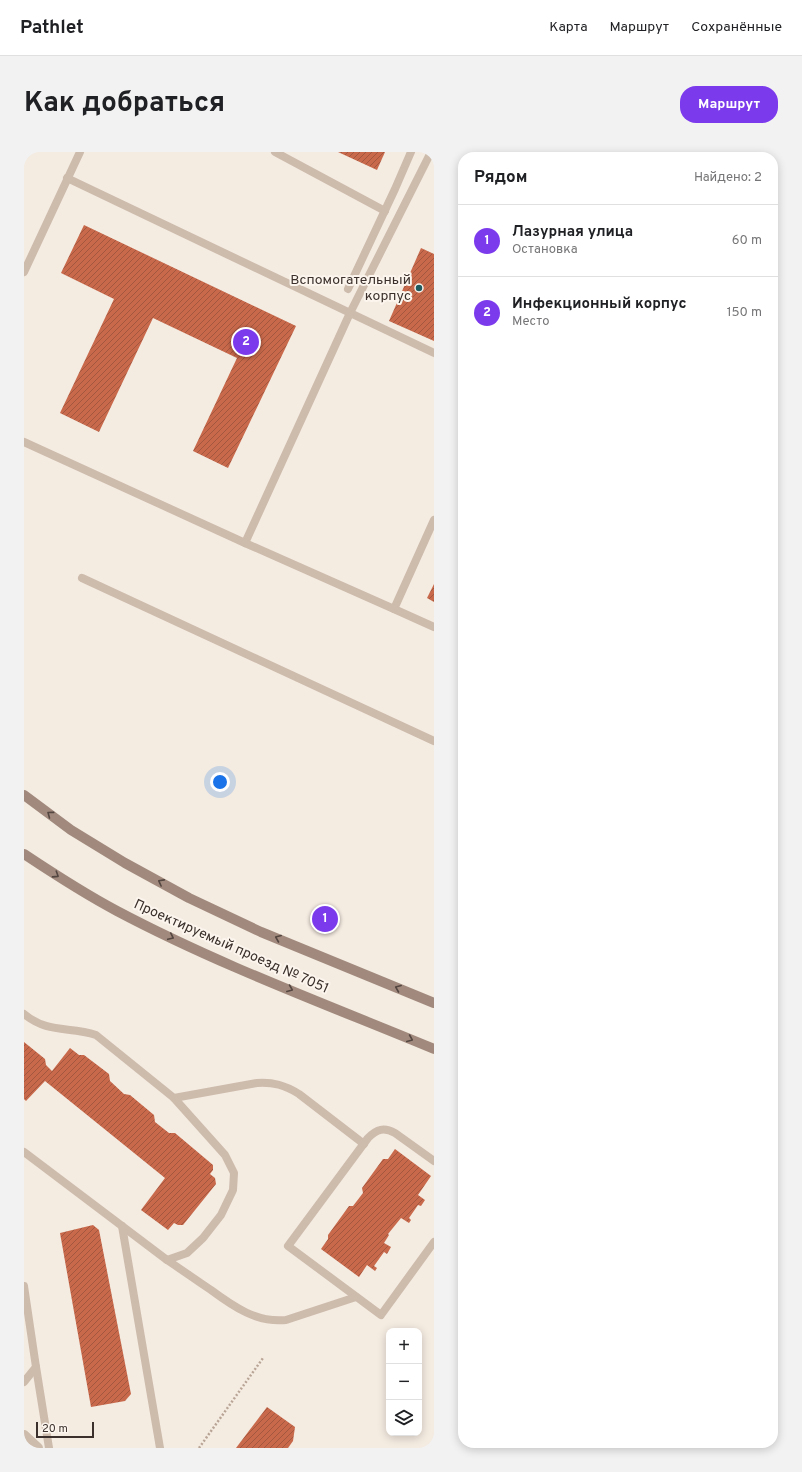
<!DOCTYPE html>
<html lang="ru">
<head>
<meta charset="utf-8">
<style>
	:root { --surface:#fff; --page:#f2f2f2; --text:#202124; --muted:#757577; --line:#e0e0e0; --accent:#7c3aed }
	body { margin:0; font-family:Overpass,sans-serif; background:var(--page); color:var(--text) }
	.controls { position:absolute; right:12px; bottom:12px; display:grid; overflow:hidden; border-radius:8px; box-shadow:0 2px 10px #0003 }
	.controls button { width:36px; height:36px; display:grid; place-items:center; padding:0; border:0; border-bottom:1px solid var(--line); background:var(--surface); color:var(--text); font:20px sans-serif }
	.scale { position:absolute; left:12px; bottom:10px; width:58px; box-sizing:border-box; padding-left:4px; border:2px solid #3b302b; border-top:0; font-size:11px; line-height:14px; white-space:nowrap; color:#3b302b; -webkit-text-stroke:3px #fbf5ee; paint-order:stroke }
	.you { position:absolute; left:196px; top:630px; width:14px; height:14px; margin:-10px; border:3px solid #fff; border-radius:50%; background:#1a73e8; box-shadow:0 0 0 6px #1a73e833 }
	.badge { display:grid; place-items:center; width:26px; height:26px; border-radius:50%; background:var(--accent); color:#fff; font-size:13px; font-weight:700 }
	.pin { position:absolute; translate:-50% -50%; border:2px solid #fff; box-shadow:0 1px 4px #0006 }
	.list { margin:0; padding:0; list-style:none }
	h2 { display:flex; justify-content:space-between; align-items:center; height:52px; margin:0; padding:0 16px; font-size:17px }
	h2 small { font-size:13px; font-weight:400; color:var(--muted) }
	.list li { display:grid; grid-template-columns:26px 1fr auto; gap:12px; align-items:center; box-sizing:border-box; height:72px; padding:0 16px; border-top:1px solid var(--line) }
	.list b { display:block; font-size:15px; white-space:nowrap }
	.list p { margin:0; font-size:13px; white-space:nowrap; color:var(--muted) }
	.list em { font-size:13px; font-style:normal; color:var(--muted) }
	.icon { flex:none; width:22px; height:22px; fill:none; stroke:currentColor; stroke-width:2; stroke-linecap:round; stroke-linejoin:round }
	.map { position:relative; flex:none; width:410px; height:1296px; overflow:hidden; border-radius:16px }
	header { display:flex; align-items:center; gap:24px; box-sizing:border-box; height:56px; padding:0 20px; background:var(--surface); border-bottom:1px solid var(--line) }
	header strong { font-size:19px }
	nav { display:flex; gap:22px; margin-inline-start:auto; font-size:14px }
	.intro { display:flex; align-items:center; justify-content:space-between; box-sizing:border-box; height:96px; padding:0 24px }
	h1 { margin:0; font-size:28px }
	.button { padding:10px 18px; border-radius:16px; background:var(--accent); color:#fff; font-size:14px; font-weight:700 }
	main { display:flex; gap:24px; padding:0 24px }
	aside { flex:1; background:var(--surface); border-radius:16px; box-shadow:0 2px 10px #0003 }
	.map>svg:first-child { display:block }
	.building { fill:url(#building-hatch) }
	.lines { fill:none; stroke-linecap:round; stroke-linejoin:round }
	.path { stroke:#b9a596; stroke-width:2.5; stroke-dasharray:2 2; stroke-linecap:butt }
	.service { stroke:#cdbbac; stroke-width:8 }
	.minor { stroke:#cdbbac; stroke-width:10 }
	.secondary { stroke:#a18a7d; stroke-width:10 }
	.oneway { stroke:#544640 }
	.poi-dot { fill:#1f5a5e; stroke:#fbf5ee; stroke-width:1.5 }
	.labels { text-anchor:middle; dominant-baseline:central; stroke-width:4; stroke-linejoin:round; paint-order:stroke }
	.poi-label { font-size:14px; fill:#3b302b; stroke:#fbf5ee; text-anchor:end }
	.street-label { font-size:14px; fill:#3b302b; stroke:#fbf5ee }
</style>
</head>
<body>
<header>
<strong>Pathlet</strong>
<nav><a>Карта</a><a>Маршрут</a><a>Сохранённые</a></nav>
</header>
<div class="intro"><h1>Как добраться</h1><a class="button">Маршрут</a></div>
<main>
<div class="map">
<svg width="410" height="1296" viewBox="0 0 410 1296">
	<defs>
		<pattern id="building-hatch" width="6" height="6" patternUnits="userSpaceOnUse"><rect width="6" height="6" fill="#c8694b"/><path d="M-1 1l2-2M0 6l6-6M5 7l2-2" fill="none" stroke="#a4573f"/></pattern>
	</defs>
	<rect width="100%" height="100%" fill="#f4ebe1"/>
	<g class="building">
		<path d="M 314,0 L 361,0 L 353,18 Z"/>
		<path d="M 60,73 L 272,174 L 204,316 L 169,299 L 213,206 L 129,166 L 75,280 L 36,261 L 90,147 L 37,121 Z"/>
		<path d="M 397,96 L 410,102 L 410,189 L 365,169 Z"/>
		<path d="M 410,432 L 410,450 L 403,446 Z"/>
		<path d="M 0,890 L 21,907 L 22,913 L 28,919 L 46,896 L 55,903 L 60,903 L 85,922 L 86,929 L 100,942 L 106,943 L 130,963 L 131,970 L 145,981 L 151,981 L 189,1013 L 189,1018 L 186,1022 L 191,1026 L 192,1032 L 159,1073 L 154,1073 L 150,1071 L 144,1078 L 117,1058 L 141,1026 L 21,929 L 2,949 L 0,947 Z"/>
		<path d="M 371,997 L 407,1024 L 394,1043 L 401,1048 L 397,1054 L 394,1053 L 385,1066 L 387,1068 L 385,1071 L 377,1066 L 364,1082 L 365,1083 L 360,1091 L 367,1095 L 363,1102 L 360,1100 L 350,1114 L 353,1116 L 351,1119 L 343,1113 L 335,1125 L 297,1097 L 304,1087 L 304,1083 L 325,1054 L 329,1054 L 339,1041 L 338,1036 L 359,1007 L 364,1007 Z"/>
		<path d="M 69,1073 L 75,1078 L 107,1242 L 101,1249 L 67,1255 L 36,1081 Z"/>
		<path d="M 243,1255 L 271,1275 L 269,1289 L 264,1296 L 212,1296 Z"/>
	</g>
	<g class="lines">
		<path class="path" d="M 175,1296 L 239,1206"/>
		<g class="service">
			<path d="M 251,0 L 361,59"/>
			<path d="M 43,26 L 410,201"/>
			<path d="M 0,120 L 56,0"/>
			<path d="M 324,137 L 371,37 L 387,0"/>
			<path d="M 0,290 L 221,391 L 326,161 L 407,0"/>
			<path d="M 410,368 L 370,457 L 410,475"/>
			<path d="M 221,391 L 370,457"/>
			<path d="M 58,426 L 410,589"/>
			<path d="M 0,862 C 24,882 45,874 72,883 L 150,946 L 233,931 C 249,930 261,933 275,942 L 340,992"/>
			<path d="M 0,1000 L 143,1108 L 163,1101 L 179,1086 L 197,1063 L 209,1038 L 210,1021 L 201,1003 L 150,946"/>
			<path d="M 410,1009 L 371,981 C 360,975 353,977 344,986 L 264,1094 L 357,1163 L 410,1090"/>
			<path d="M 98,1074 L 136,1296"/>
			<path d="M 143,1108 C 158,1118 172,1128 187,1138 C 210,1155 233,1171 262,1168 L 332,1145"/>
			<path d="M 0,1134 L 12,1215 L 0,1230"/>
			<path d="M 12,1215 L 25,1296"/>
		</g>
		<path class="minor" d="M 0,1283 L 14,1296"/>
		<g class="secondary">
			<path d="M 0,643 L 47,678 L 101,711 L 165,746 L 237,780 L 410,851"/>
			<path d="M 0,702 C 30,722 61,742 93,759 C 195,813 304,853 410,897"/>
		</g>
	</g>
	<defs><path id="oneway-chevron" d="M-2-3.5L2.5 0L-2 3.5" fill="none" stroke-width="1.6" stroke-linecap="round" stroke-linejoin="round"/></defs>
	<g class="oneway">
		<use href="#oneway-chevron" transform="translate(26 662) rotate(-143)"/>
		<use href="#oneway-chevron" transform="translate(32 723) rotate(33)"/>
		<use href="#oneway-chevron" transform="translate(137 730) rotate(-152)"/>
		<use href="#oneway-chevron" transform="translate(147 785) rotate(25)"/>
		<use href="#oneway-chevron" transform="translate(254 786) rotate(-158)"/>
		<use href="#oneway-chevron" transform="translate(374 836) rotate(-158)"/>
		<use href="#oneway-chevron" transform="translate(266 837) rotate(22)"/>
		<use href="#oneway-chevron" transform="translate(386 887) rotate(23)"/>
	</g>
	<circle class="poi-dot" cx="395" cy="136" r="4"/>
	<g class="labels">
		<g class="poi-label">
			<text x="387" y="128">Вспомогательный<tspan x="387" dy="16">корпус</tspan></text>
		</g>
		<g class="street-label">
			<text transform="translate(207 795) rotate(24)">Проектируемый проезд № 7051</text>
		</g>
	</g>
</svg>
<div class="controls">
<button>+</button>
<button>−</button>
<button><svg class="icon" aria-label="layers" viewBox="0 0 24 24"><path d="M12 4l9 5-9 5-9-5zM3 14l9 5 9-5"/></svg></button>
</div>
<div class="scale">20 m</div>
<div class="you"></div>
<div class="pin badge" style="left:301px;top:767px">1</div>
<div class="pin badge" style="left:222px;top:190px">2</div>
</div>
<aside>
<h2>Рядом<small>Найдено: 2</small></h2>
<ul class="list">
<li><span class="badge">1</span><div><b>Лазурная улица</b><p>Остановка</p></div><em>60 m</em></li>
<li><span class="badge">2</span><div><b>Инфекционный корпус</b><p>Место</p></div><em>150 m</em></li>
</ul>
</aside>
</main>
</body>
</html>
